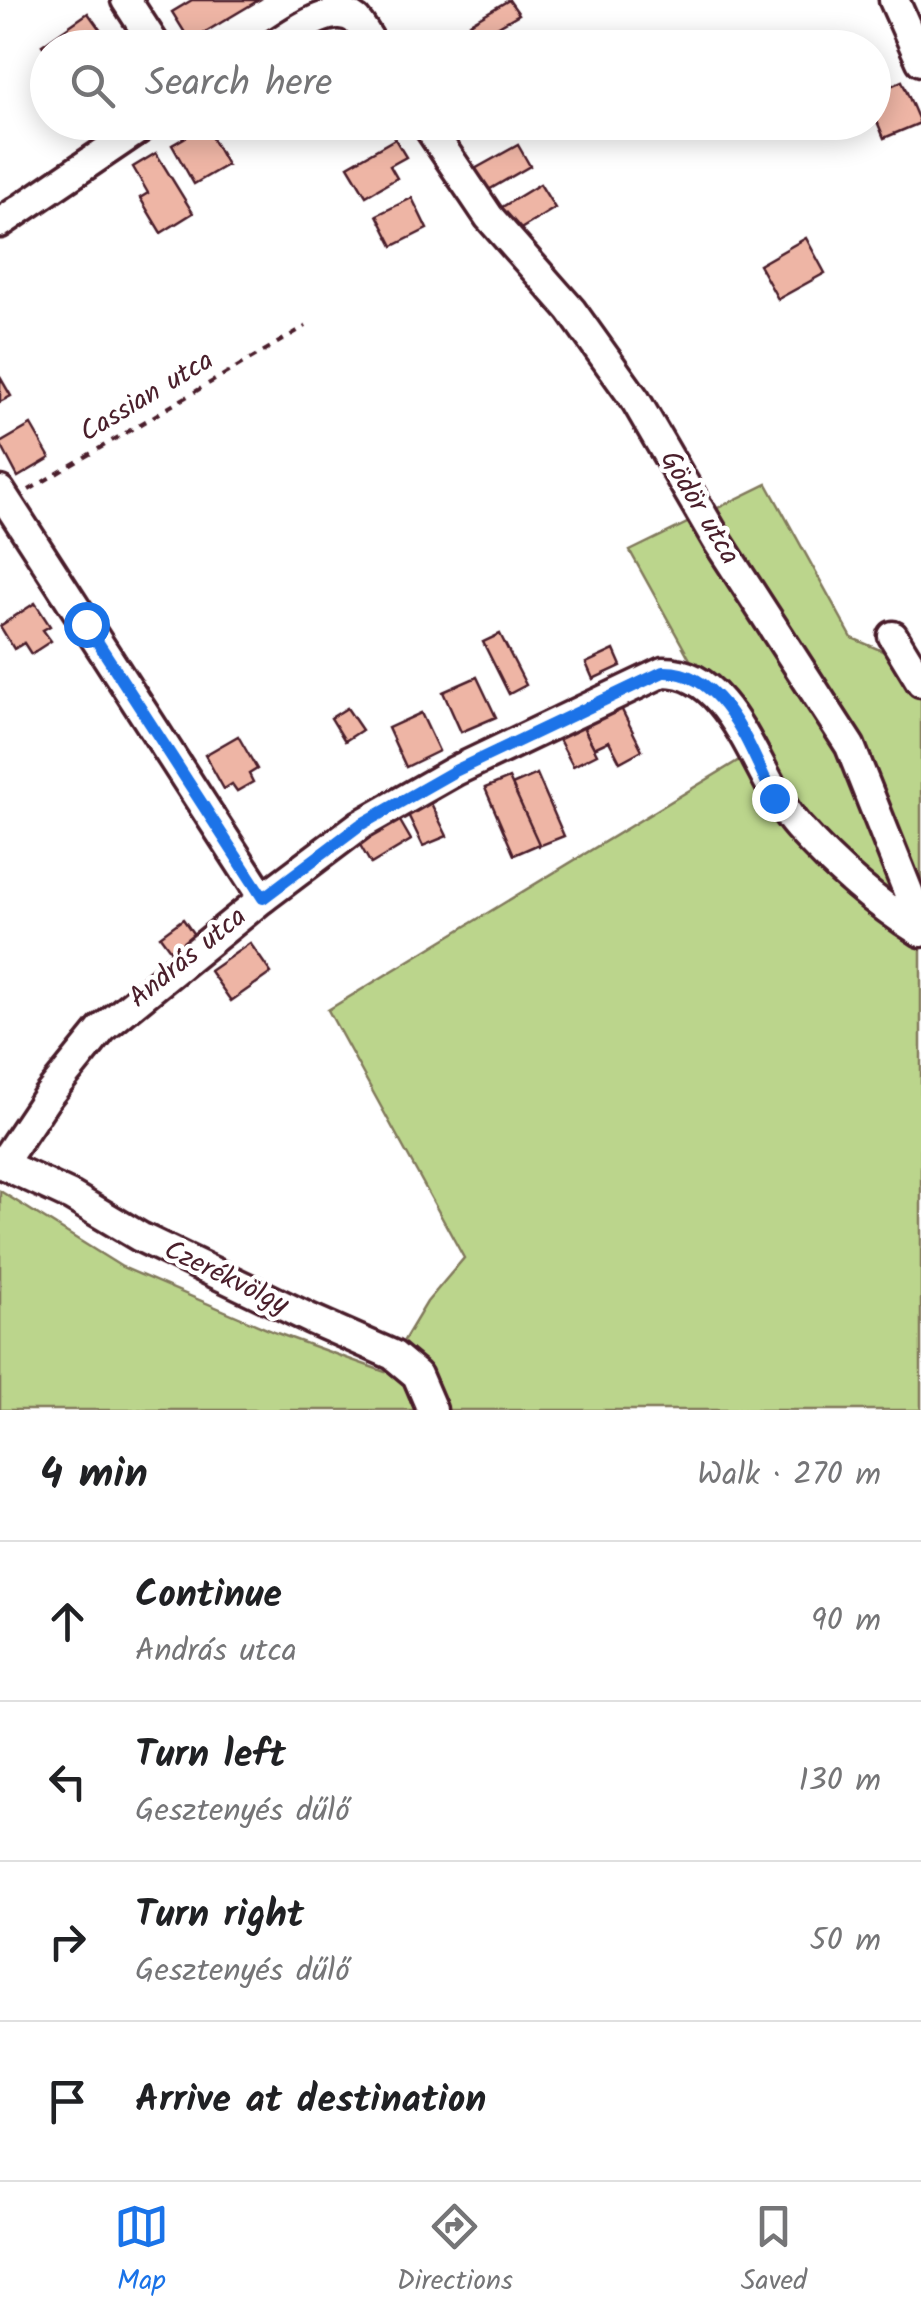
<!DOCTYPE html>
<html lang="en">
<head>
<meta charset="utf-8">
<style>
	:root { --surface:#fff; --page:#f6f6f6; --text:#202124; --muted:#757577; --line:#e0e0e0; --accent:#1a73e8 }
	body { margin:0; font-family:Kalam,sans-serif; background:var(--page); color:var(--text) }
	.stop { position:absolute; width:30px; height:30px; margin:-22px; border:8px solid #1a73e8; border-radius:50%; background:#fff }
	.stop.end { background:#1a73e8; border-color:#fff; box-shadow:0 2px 10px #0008 }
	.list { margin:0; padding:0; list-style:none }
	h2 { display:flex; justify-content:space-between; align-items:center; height:130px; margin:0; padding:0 40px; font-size:42px }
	h2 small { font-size:32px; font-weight:400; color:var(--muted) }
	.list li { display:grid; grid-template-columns:65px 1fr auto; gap:30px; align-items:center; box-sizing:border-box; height:160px; padding:0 40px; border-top:2px solid var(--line) }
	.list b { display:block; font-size:38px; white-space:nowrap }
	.list p { margin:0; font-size:32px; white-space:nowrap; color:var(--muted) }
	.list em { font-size:32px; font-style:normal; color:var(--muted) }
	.icon { flex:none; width:55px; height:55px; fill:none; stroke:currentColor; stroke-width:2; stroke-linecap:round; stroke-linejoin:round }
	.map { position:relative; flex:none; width:921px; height:1410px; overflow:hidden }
	.search { position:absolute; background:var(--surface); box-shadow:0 5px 25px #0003; left:30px; right:30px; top:30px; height:110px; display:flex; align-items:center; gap:25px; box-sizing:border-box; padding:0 35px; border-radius:55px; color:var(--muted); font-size:38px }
	.sheet { height:770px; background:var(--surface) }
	nav { display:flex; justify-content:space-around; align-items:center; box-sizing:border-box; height:140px; border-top:2px solid var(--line); background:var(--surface); font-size:28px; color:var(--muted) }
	nav a { display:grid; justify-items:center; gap:5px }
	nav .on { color:var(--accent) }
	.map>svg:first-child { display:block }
	.green { fill:#bbd58c; stroke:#827a5c; stroke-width:2.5 }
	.building { fill:#eeb5a5; stroke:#4a1f2b; stroke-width:2.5 }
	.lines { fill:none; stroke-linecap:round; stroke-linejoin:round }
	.minor-casing { stroke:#4a1f2b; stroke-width:35 }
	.path { stroke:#4a1f2b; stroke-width:4; stroke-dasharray:8 8; stroke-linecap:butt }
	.minor { stroke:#fff; stroke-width:28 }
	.route { stroke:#1a73e8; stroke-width:12 }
	.labels { text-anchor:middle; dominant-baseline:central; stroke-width:9; stroke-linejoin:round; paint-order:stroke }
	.street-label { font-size:28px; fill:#4a1f2b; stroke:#fff }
</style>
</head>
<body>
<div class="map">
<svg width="921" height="1410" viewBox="0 0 921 1410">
	<rect width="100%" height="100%" fill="#fff"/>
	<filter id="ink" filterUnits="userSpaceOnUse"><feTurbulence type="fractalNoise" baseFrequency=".01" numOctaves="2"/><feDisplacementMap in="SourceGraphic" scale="20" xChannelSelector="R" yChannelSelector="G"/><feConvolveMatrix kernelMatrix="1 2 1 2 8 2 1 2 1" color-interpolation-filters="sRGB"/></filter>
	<g filter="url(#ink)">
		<path class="green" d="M 767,484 L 852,638 L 885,652 L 921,693 L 921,1410 L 0,1410 L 0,1191 L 122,1267 L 274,1332 L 385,1372 L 427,1302 L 464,1258 L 328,1010 L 744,757 L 630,551 Z"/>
		<g class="building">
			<path d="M 192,0 L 259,0 L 190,41 L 172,12 Z"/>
			<path d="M 509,0 L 519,14 L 478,38 L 470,23 Z"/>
			<path d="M 88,13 L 106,38 L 92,48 L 48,48 L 48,53 L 42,45 Z"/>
			<path d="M 465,26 L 477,48 L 436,48 L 434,43 Z"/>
			<path d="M 902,81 L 920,123 L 884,138 L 874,114 L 874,93 Z"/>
			<path d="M 205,126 L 227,165 L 194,184 L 172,145 Z"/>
			<path d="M 395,139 L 406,157 L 390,166 L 397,178 L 366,196 L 348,166 Z"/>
			<path d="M 518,145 L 530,166 L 485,192 L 473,170 Z"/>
			<path d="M 156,153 L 193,213 L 161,233 L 140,198 L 148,193 L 133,167 Z"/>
			<path d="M 540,184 L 555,208 L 514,233 L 499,209 Z"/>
			<path d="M 412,198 L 427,229 L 393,246 L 377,215 Z"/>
			<path d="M 806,238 L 825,273 L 778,299 L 759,265 Z"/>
			<path d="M 0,377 L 11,396 L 0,402 Z"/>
			<path d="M 31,425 L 50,458 L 18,477 L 0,443 Z"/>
			<path d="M 35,603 L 50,626 L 43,630 L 51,641 L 31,654 L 24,643 L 14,649 L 0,626 Z"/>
			<path d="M 500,634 L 526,685 L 509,694 L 483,642 Z"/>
			<path d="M 614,650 L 621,666 L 593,679 L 586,663 Z"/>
			<path d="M 477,677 L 496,717 L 461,732 L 443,692 Z"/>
			<path d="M 616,698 L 642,750 L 620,762 L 609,741 L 594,748 L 578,717 Z"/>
			<path d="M 347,708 L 362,730 L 345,741 L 331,718 Z"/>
			<path d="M 421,713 L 439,751 L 406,767 L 388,728 Z"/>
			<path d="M 578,717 L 597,754 L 573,766 L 554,730 Z"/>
			<path d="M 238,736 L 257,769 L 249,774 L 253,782 L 237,791 L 232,784 L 224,789 L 205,755 Z"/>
			<path d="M 537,774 L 564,836 L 539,846 L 512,785 Z"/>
			<path d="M 509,778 L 539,844 L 514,855 L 485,788 Z"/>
			<path d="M 427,795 L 447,836 L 423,846 L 404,806 Z"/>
			<path d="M 396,814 L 411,840 L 371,864 L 356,838 Z"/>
			<path d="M 183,919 L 197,939 L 174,955 L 160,936 Z"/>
			<path d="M 250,943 L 271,973 L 231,1001 L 210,971 Z"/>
		</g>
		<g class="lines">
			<defs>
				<g id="minor">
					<path d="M 126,0 L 157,48"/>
					<path d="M 894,0 L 921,61"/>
					<path d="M 269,48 C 290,35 333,0 356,20 C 363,28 369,39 374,48"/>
					<path d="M 425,122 L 489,217 L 571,310 L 636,401 L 718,542 L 850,746 L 921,924"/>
					<path d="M 0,223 L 149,122"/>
					<path d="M 0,491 L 263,898 L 102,1029 L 47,1097 L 2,1164"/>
					<path d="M 893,636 L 921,682"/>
					<path d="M 263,898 L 360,825 L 455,771 L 663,672 C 735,671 757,782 798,827 C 833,866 877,904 921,932"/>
					<path d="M 0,1163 L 71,1196 L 140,1237 L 311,1319 L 393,1355 L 417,1375 L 432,1410"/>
				</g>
			</defs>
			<use href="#minor" class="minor-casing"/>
			<path class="path" d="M 29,490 L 306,326"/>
			<use href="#minor" class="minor"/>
		</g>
	</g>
	<g class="lines" filter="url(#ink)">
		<path class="route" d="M 86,624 L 263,898 L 360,825 L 455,771 L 663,672 C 725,670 751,752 774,798"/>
	</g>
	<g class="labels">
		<g class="street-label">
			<text transform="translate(147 397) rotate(-31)">Cassian utca</text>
			<text transform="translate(699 508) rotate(59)">Gödör utca</text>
			<text transform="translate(188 958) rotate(-39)">András utca</text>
			<text transform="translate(226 1278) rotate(26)">Czerékvölgy</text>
		</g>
	</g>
</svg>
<div class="stop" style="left:86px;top:624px"></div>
<div class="stop end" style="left:774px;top:798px"></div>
<div class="search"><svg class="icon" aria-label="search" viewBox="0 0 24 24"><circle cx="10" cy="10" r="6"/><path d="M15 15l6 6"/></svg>Search here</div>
</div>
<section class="sheet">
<h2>4 min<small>Walk · 270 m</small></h2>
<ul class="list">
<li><svg class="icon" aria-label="ahead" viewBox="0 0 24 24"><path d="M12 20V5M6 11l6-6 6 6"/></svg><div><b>Continue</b><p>András utca</p></div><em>90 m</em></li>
<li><svg class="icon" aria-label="left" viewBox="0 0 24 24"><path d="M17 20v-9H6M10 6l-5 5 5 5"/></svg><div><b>Turn left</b><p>Gesztenyés dűlő</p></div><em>130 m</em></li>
<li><svg class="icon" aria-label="right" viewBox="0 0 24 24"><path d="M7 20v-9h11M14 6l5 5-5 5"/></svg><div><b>Turn right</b><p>Gesztenyés dűlő</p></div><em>50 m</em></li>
<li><svg class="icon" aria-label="arrive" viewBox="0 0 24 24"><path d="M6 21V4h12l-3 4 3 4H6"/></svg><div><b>Arrive at destination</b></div></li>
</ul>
</section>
<nav>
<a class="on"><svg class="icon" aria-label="map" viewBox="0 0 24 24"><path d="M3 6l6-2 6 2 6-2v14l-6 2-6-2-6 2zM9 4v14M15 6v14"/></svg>Map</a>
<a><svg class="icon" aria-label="directions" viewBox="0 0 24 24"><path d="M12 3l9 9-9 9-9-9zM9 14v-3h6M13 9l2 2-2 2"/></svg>Directions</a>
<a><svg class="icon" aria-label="saved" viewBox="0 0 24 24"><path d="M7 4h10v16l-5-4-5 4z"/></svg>Saved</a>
</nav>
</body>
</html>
